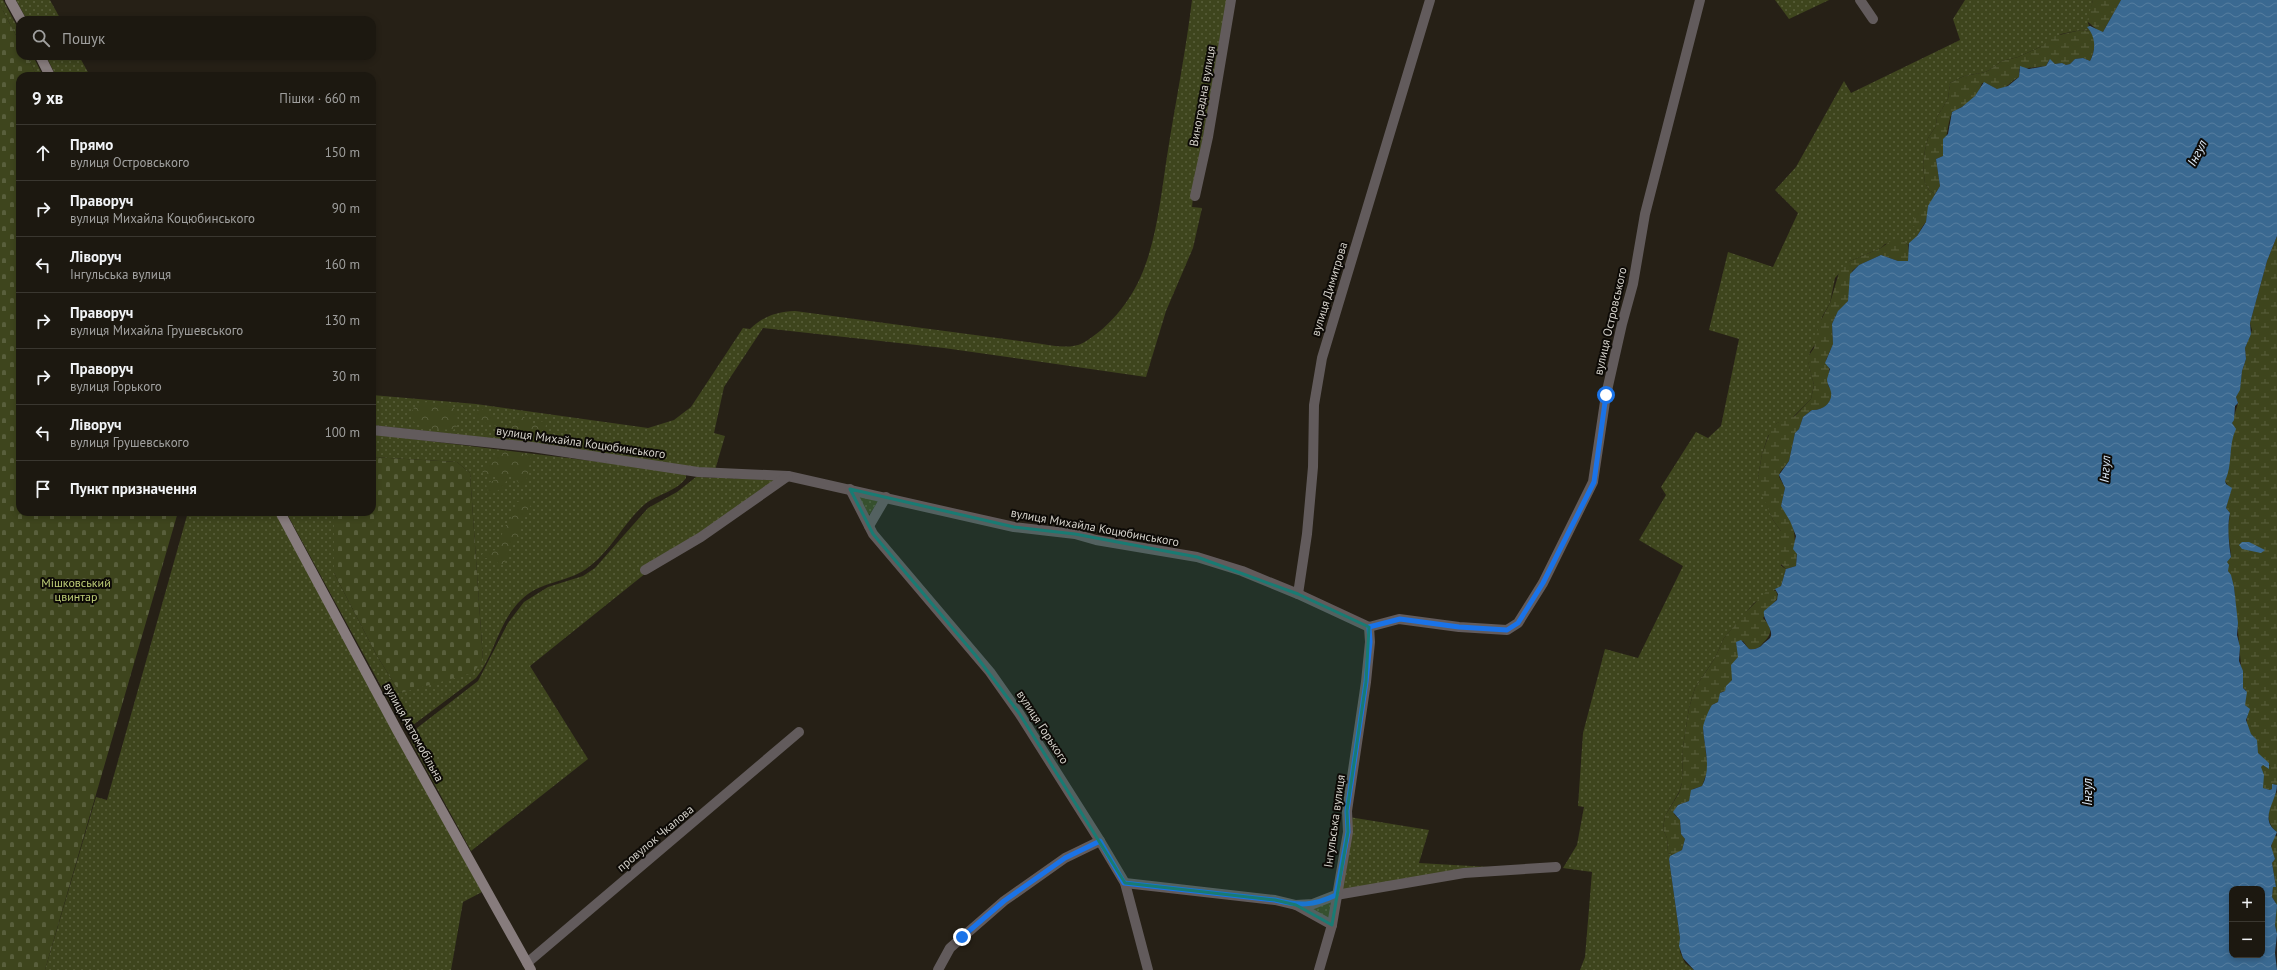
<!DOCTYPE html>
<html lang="uk">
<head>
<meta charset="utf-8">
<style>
	:root { --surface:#1c1810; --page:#252119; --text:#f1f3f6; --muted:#a0a09f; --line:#3a3730 }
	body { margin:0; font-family:"PT Sans",sans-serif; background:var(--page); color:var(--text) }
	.controls { position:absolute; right:12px; bottom:12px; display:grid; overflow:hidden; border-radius:8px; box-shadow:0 2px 6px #0003 }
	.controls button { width:36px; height:36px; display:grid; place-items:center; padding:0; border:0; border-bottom:1px solid var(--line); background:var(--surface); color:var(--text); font:20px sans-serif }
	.stop { position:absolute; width:12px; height:12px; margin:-9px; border:3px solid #1a73e8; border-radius:50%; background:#fff }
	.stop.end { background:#1a73e8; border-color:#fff; box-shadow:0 1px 4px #0008 }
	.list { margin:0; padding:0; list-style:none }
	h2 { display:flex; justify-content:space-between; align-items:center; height:52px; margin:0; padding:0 16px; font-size:17px }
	h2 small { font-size:13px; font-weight:400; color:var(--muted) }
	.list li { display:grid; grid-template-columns:26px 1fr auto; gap:12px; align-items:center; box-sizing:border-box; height:56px; padding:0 16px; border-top:1px solid var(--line) }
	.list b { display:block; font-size:15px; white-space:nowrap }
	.list p { margin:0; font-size:13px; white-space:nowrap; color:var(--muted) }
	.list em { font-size:13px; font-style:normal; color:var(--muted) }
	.icon { flex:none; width:22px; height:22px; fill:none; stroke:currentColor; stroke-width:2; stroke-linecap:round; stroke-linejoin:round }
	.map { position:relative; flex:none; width:2277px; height:970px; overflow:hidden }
	.search { position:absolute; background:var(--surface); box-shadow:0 2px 6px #0003; left:16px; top:16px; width:360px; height:44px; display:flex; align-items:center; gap:10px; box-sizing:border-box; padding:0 14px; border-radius:12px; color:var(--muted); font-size:15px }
	.panel { position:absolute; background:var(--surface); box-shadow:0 2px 6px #0003; left:16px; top:72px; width:360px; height:444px; border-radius:12px }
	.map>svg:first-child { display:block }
	.grass { fill:url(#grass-dots) }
	.forest { fill:url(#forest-crowns) }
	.wetland { fill:url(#wetland-marsh) }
	.cemetery { fill:url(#cemetery-stones) }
	.water { fill:url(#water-waves); fill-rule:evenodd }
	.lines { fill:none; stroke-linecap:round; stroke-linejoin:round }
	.street { stroke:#625b5c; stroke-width:10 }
	.secondary { stroke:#877c7d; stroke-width:10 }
	.route { stroke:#1a73e8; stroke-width:5 }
	.marked { fill:#197b73; fill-opacity:0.2; stroke:#197b73; stroke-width:3; stroke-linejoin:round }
	.labels { text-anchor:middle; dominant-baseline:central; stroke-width:4; stroke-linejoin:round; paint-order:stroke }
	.street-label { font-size:12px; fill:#d5d2cb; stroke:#0d0a06 }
	.park-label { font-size:12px; fill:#bece78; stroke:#0d0a06 }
	.water-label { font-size:13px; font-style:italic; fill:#d9e6f3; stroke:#0d0a06 }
</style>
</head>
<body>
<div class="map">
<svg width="2277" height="970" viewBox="0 0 2277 970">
	<defs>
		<pattern id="grass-dots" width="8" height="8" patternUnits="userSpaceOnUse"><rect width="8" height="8" fill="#3e451d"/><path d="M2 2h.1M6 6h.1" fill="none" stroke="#595f3c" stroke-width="1.8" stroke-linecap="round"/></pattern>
		<pattern id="forest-crowns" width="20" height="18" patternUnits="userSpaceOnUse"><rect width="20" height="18" fill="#3e451d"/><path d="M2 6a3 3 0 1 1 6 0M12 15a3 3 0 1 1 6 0" fill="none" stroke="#595f3c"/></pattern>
		<pattern id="wetland-marsh" width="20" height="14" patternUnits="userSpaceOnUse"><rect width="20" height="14" fill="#3e451d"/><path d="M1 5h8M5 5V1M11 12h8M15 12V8" fill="none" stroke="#595f3c"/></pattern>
		<pattern id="cemetery-stones" width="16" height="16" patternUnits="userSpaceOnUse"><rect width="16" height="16" fill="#3e451d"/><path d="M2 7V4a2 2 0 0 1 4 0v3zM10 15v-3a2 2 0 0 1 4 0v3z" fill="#595f3c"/></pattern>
		<pattern id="water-waves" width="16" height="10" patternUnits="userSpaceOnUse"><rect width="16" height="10" fill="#3a6991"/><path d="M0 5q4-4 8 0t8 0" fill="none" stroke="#567e9f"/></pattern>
	</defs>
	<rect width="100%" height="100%" fill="#262016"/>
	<g class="grass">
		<path d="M 0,0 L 3,0 L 20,32 L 20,43 L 0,5 Z"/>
		<path d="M 16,0 L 50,0 L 61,20 L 27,20 Z"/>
		<path d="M 1192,0 L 1228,0 L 1194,188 L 1192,207 L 1202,208 L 1193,248 L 1166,311 L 1146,377 L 944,348 L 763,328 L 724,387 L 714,433 L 725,436 L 715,470 L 533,443 L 372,425 L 372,395 L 476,404 L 648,428 L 674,420 L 691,407 L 743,328 L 750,329 C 764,316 776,312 795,311 L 1035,343 C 1050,345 1069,350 1083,343 C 1112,326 1134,297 1145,266 C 1158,231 1162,187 1168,150 C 1176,100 1186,50 1192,0 Z"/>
		<path d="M 1775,0 L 1829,0 L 1789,19 Z"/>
		<path d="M 1965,0 L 2093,0 L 2088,23 L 2091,31 L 2081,30 L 2061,34 L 2040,47 L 2018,57 L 2002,61 L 1986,72 L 1964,76 L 1950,83 L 1948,99 L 1937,117 L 1936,126 L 1928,138 L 1925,150 L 1923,165 L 1925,183 L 1929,190 L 1935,194 C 1928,208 1926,223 1917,236 C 1915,240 1910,241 1908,245 L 1903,241 L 1885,244 L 1881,248 L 1850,261 L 1835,278 L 1830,303 L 1822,317 L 1816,343 L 1810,352 L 1808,361 L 1814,385 L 1811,399 L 1790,420 L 1777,423 L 1768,436 L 1762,454 L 1758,477 L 1763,495 L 1773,520 L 1781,531 L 1781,566 L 1786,569 L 1781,586 L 1754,603 L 1724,638 L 1715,658 L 1695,688 L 1689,708 L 1683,747 L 1682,783 L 1679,792 L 1665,816 L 1663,829 L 1667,838 L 1668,853 L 1673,855 L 1669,859 L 1680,938 L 1680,952 L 1685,963 L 1694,970 L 1580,970 L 1585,957 L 1592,872 L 1563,868 L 1577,845 L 1584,807 L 1578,806 L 1583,733 L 1605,649 L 1638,658 L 1683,566 L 1639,540 L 1666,495 L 1661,487 L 1696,432 L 1708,438 L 1721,426 L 1739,339 L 1709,330 L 1728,252 L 1773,267 L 1798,213 L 1775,190 L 1796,167 L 1844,81 L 1851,93 L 1960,40 L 1953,19 Z"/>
		<path d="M 27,56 L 33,56 L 43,76 L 37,76 Z"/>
		<path d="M 46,56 L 79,56 L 90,76 L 56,76 Z"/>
		<path d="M 372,434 L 650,468 L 686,475 L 686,478 C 677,491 658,494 645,504 C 623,523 610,553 586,569 C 566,583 540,581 521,600 C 498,622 495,655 476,678 L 413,725 L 405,727 L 389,701 L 286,512 L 334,512 L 334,573 L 376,654 L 400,693 L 483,660 L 470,473 L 457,462 L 372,457 Z"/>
		<path d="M 696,477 L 776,480 L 646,573 L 530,666 L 588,759 L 471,851 L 412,743 L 411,738 L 417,728 L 478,681 L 508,623 L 524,602 L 548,587 L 583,576 L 595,568 L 648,508 L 677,492 Z"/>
		<path d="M 858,496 L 878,501 L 870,514 L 868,515 Z"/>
		<path d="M 188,512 L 276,512 L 482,892 L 463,902 L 451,970 L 45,970 L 96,797 L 107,800 Z"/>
		<path d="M 1349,817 L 1429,830 L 1419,863 L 1506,868 L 1342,892 Z"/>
		<path d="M 1331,900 L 1330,919 L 1311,909 Z"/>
	</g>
	<g class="forest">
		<path d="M 426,402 C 437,406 454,400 457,415 C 458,420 458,424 456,428 L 453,430 C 439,429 422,430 411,419 L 411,412 L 415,407 Z"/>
		<path d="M 479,408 C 487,410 490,417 498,420 L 500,425 L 498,427 L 480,421 L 474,414 Z"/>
		<path d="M 516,417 L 524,417 L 532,424 L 544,421 L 546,426 L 535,440 L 511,436 L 510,426 Z"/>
		<path d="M 501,452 L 518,452 L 531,457 L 526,482 L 519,484 L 514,476 L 510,475 L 502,488 L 492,494 L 488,491 L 486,484 L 499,478 L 496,475 L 486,475 L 482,472 L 483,466 Z"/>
		<path d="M 526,500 L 531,502 L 531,505 L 520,522 L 519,539 L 508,551 L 504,565 L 498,563 L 492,558 L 483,558 L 482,555 L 484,551 L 499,550 L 503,529 L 510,520 L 517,502 Z"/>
	</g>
	<g class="wetland">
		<path d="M 2093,0 L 2121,0 L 2103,32 L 2101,33 L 2087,21 Z"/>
		<path d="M 2081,30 L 2091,31 C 2096,41 2095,51 2090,61 L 2083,58 L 2075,59 L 2070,64 L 2066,65 L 2062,63 L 2055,64 L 2049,60 L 2046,66 L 2019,69 L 2019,77 C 2010,81 2008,89 1997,89 L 1986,83 L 1982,83 C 1978,98 1965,106 1952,112 C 1947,126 1946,142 1943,156 L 1936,159 L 1940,186 L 1935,194 L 1929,190 L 1925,183 L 1923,165 L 1925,150 L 1928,138 L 1936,126 L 1937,117 L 1948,99 L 1950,83 L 1964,76 L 1986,72 L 2002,61 L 2018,57 L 2040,47 L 2055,36 Z"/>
		<path d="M 1924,207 L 1928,210 L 1926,222 L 1920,229 L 1913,226 C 1913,217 1916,211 1924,207 Z"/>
		<path d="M 2277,236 L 2277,785 L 2272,784 L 2272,789 L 2270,790 L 2263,788 L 2263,773 L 2260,769 L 2262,765 L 2270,766 L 2258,753 L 2254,737 C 2245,731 2246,717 2249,709 L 2245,705 L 2246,690 L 2243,688 L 2234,587 L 2228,571 L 2227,562 L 2231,555 L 2228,530 L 2230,513 L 2226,508 L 2231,490 L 2225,481 L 2231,449 L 2231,440 L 2235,431 L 2232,423 L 2238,403 L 2236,397 L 2240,387 L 2242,371 L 2246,359 L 2245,348 L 2252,330 L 2250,323 L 2267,261 Z"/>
		<path d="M 1892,240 L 1903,241 L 1908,245 L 1909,254 L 1908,261 L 1898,261 L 1881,255 L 1859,265 L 1852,271 L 1848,301 L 1836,315 L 1832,324 L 1833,344 L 1826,360 C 1833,375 1826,376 1828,385 C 1829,388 1832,390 1832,393 C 1832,404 1821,411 1812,410 L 1803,417 L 1799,429 L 1795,433 L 1789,461 L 1780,472 L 1779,477 L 1785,488 L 1781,506 C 1791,518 1797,533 1794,548 L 1797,554 L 1796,566 L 1786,569 L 1779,562 L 1781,531 L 1773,520 L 1759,488 L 1758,477 L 1762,454 L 1771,429 L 1777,423 L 1795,416 L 1811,399 L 1814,385 L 1807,358 L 1814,348 L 1819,324 L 1830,303 L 1840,269 L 1850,261 L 1881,248 Z"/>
		<path d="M 1768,590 L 1776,591 L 1778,597 L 1763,618 C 1773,629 1772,634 1763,643 C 1759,648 1756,650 1749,649 L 1743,641 L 1736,642 L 1739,657 C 1731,664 1734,671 1732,679 C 1731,684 1726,687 1725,691 L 1721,692 L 1718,702 L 1712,705 L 1703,730 L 1708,769 L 1702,786 L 1693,789 L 1689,801 L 1678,805 L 1674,814 L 1680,820 L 1681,834 L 1685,839 L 1682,850 L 1673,855 L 1668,853 L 1667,838 L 1663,829 L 1665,816 L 1679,793 L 1682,783 L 1683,747 L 1689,708 L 1695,688 L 1715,658 L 1724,638 L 1744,614 Z"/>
		<path d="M 2277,792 L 2277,832 C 2263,822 2269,804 2277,792 Z"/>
		<path d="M 2274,836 L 2277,836 L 2277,934 L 2275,925 L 2276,903 L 2272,897 L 2273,887 L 2276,887 L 2272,863 L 2275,859 L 2271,848 Z"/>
	</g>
	<g class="cemetery">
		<path d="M 0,5 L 20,43 L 20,56 L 27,56 L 37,76 L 20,76 L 20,512 L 178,512 L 45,970 L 0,970 Z"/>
		<path d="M 372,457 L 457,462 L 470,473 L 483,660 L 473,673 L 400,693 L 376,654 L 334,573 L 334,512 L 372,512 Z"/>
	</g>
	<g class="water">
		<path d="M 2121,0 L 2277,0 L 2277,236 L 2267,261 L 2250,323 L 2251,334 L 2245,348 L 2246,359 L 2242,371 L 2240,390 L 2236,397 L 2238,403 L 2235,406 L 2234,420 L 2232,423 L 2236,429 C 2228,445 2233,465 2225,481 L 2226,484 L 2232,488 L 2226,508 L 2230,513 C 2227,525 2229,545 2231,557 L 2227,562 L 2229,565 L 2228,571 L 2231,575 L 2234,587 L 2238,623 L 2237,635 L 2240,647 L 2239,661 L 2243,671 L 2243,688 L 2247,692 L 2245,705 L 2250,709 L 2246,720 L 2251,734 L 2257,740 L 2258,753 L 2269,763 L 2269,769 L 2263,765 L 2261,767 L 2264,775 L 2263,788 L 2270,790 L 2272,789 L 2272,784 L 2277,785 C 2277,801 2258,819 2277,832 L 2271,846 L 2275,859 L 2272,863 L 2276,887 L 2273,887 L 2272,897 L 2277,905 L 2275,925 L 2277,934 L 2275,953 L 2277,970 L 1694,970 L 1683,958 L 1679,946 L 1680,938 L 1669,859 L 1670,856 L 1682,850 L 1685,839 L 1681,834 L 1680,820 L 1673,812 L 1678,805 L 1689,801 L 1691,790 L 1702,786 C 1712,768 1704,747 1703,728 C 1703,724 1709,709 1712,705 L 1718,702 L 1720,693 L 1725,691 L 1726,686 L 1732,680 L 1731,665 L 1738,657 L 1736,642 L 1741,640 L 1749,649 C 1754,650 1760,648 1763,644 C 1765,642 1768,640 1770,638 C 1775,630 1762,620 1764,611 L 1777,600 L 1778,594 L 1775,589 L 1781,586 L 1786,569 L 1796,566 L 1797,554 L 1793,549 L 1796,536 L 1790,521 L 1781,506 L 1785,488 L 1779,475 L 1789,461 L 1795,433 L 1799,429 L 1803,417 L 1812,410 C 1822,411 1833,403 1831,392 C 1830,387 1827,384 1827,379 L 1830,369 L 1825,363 L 1833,344 L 1832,324 L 1838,311 L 1848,301 L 1850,274 L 1859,265 L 1881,255 L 1898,261 L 1908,261 L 1909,243 L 1917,236 L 1926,222 L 1928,206 L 1940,186 L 1936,159 L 1943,156 L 1943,139 L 1948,134 L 1952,112 L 1962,107 L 1975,96 L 1984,82 L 1997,89 L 2008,86 L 2019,77 L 2020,66 L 2029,69 L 2046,66 L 2050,59 L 2055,64 L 2062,63 L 2066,65 L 2070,64 L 2075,59 L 2083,58 L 2090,61 C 2096,50 2096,37 2087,27 L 2090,26 L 2103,32 ZM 2232,889 L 2262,889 L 2262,955 L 2232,955 Z"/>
		<path d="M 2242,542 L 2249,542 L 2265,550 L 2261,553 L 2242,549 L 2239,545 Z"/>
	</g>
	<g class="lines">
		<g class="street">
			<path d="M 1860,0 L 1873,19"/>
			<path d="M 1195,196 L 1208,137 L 1231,0"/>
			<path d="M 372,430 L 532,447 L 698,472 L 788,476 L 1014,527 L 1075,534 L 1096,540 L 1197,557 L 1242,571 L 1298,594 L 1369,627 L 1399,619 L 1459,627 L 1507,630 L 1518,623 L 1543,583 L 1593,482 L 1606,395 L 1622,324 L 1633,284 L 1645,214 L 1700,0"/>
			<path d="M 850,489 L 873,534 L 990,672 L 1019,713 L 1100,841 L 1125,883 L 1148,970"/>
			<path d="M 869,526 L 886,497"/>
			<path d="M 645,570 L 701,537 L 788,476"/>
			<path d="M 1298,594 L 1307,534 L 1313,467 L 1314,405 L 1322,358 L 1430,0"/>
			<path d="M 1125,883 L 1275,900 L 1296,905 L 1332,925"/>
			<path d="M 1296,905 L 1313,904 L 1336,895 L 1464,873 L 1556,867"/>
			<path d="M 527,963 L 799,732"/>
			<path d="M 938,970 L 950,948 L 1004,901 L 1065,858 L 1100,841"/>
			<path d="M 1319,970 L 1332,925 L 1348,832 L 1347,811 L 1366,682 L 1370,642 L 1369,627"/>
		</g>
		<g class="secondary">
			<path d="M 10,0 L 21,20"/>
			<path d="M 40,56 L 50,76"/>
			<path d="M 280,512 L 398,732 L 531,970"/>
		</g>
	</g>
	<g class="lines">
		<path class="route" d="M 962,937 L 1004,901 L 1065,858 L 1100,841 L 1124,883 L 1275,900 C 1299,906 1313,906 1336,895 L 1348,832 L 1347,811 L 1366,682 L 1370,642 L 1369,627 L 1400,619 L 1459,627 L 1507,630 L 1518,623 L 1543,583 L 1594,482 L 1606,395"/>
	</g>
	<path class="marked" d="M 850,489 L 1014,527 L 1075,534 L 1197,557 L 1298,594 L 1369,627 L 1366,682 L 1347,811 L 1348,832 L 1332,925 L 1296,905 L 1275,900 L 1125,883 L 1019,713 L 976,656 L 873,534 Z"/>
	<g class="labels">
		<g class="street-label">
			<text transform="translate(1202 96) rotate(-80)">Виноградна вулиця</text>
			<text transform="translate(1329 289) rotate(-73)">вулиця Димитрова</text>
			<text transform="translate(1610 321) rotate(-77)">вулиця Островського</text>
			<text transform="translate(581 442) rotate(8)">вулиця Михайла Коцюбинського</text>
			<text transform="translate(1095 527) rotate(10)">вулиця Михайла Коцюбинського</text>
			<text transform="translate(1043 727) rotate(57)">вулиця Горького</text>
			<text transform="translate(414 732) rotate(61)">вулиця Автомобільна</text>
			<text transform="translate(1334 821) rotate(-82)">Інгульська вулиця</text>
			<text transform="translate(655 838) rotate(-40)">провулок Чкалова</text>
		</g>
		<g class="park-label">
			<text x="76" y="582">Мішковський<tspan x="76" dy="14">цвинтар</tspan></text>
		</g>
		<g class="water-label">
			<text transform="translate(2197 153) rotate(-63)">Інгул</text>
			<text transform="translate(2105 469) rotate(-86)">Інгул</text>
			<text transform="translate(2087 792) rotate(-90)">Інгул</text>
		</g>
	</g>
</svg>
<div class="controls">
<button>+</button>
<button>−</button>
</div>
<div class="stop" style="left:1606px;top:395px"></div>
<div class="stop end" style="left:962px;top:937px"></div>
<div class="search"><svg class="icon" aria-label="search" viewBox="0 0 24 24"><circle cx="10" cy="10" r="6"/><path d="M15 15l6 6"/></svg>Пошук</div>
<section class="panel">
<h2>9 хв<small>Пішки · 660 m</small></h2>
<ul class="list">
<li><svg class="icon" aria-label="ahead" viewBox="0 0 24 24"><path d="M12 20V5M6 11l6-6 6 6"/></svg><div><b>Прямо</b><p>вулиця Островського</p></div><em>150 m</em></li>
<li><svg class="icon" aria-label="right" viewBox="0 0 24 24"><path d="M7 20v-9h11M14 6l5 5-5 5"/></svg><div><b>Праворуч</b><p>вулиця Михайла Коцюбинського</p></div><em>90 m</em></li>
<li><svg class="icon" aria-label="left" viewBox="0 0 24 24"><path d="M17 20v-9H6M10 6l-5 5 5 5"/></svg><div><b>Ліворуч</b><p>Інгульська вулиця</p></div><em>160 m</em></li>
<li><svg class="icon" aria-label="right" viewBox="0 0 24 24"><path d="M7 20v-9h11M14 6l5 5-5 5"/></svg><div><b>Праворуч</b><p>вулиця Михайла Грушевського</p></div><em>130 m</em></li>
<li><svg class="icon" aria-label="right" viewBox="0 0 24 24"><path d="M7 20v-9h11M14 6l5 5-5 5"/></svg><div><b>Праворуч</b><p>вулиця Горького</p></div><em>30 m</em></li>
<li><svg class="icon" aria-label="left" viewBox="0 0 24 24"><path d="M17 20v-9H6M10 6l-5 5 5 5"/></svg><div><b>Ліворуч</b><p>вулиця Грушевського</p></div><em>100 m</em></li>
<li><svg class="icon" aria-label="arrive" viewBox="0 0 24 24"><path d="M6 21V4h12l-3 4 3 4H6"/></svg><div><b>Пункт призначення</b></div></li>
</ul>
</section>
</div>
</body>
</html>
